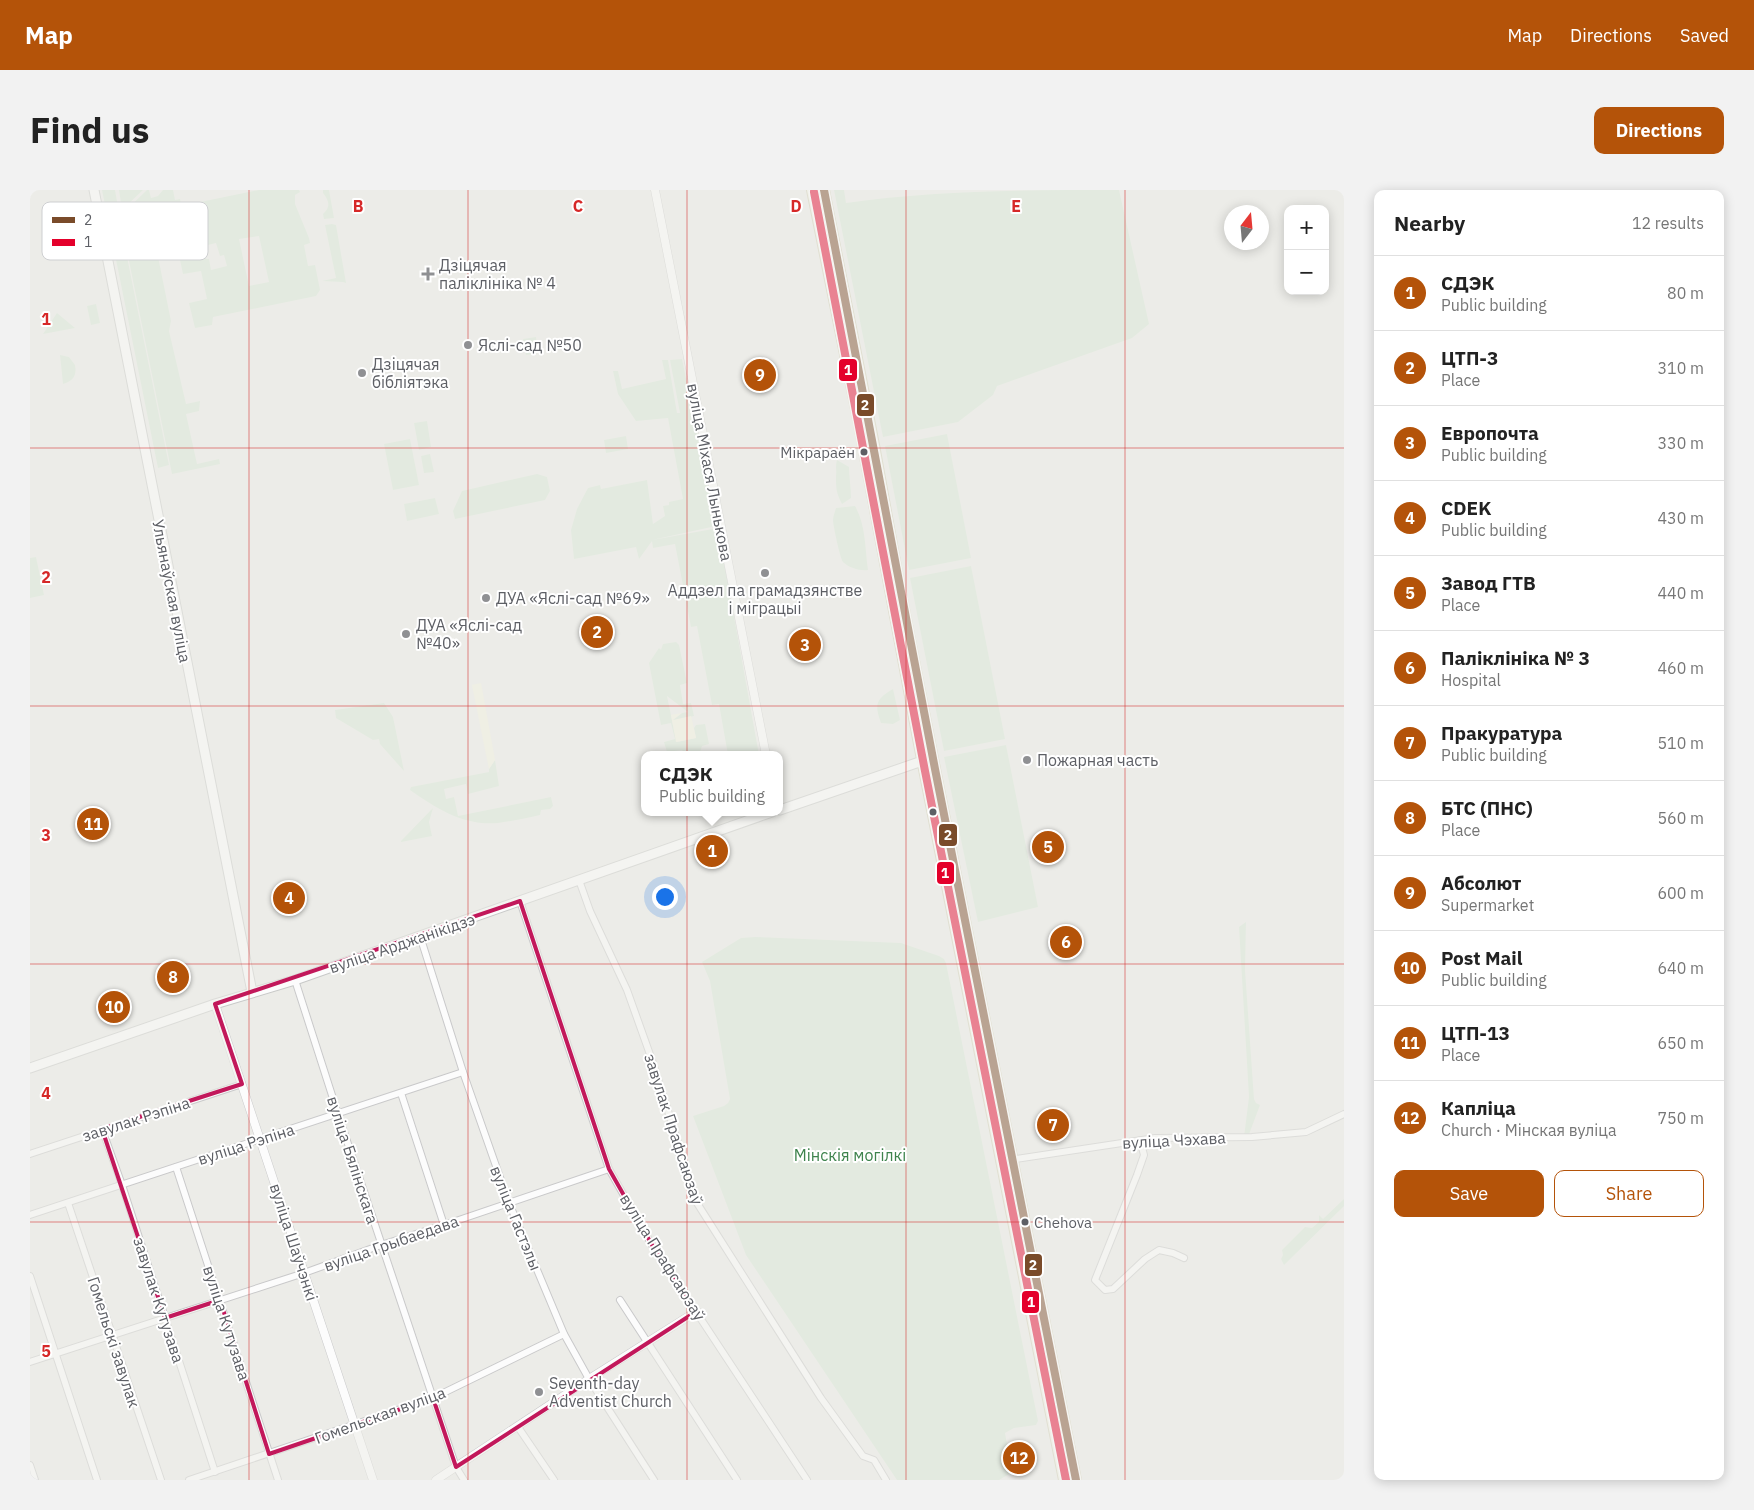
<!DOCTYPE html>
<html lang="en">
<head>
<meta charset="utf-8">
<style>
	:root { --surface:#fff; --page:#f2f2f2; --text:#222; --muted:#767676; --line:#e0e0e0; --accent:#b45309 }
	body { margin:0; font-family:"IBM Plex Sans",sans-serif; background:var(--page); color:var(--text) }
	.controls { position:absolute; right:15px; top:15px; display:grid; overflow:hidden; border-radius:10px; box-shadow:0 2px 12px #0003 }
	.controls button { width:45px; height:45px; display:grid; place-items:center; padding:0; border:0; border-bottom:1px solid var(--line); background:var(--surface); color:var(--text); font:25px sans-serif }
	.compass { position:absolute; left:1194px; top:15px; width:45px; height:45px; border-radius:50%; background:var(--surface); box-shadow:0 2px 12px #0003; rotate:16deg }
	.you { position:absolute; left:634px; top:706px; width:18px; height:18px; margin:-12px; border:4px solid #fff; border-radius:50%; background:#1a73e8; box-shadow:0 0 0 8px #1a73e833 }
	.badge { display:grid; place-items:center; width:32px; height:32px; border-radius:50%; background:var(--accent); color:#fff; font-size:16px; font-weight:700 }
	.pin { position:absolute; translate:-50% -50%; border:2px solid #fff; box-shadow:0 1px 5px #0006 }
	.popup { position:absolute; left:611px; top:561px; width:142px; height:65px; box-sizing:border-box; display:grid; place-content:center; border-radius:10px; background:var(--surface); filter:drop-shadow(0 1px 4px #0005); font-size:16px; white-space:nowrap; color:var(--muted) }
	.popup b { font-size:19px; color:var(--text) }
	.popup::after { content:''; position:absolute; left:50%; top:100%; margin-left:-10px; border:10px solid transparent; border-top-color:var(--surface) }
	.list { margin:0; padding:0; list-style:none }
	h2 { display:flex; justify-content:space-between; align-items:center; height:65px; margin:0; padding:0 20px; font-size:21px }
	h2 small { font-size:16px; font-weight:400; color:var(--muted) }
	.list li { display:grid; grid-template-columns:32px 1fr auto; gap:15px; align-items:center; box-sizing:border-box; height:75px; padding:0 20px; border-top:1px solid var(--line) }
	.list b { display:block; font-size:19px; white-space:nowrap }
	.list p { margin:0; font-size:16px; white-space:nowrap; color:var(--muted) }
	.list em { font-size:16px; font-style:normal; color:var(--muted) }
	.actions { display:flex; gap:10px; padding:15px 20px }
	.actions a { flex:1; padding:11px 0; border:1px solid var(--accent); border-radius:10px; text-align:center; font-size:18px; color:var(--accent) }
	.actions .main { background:var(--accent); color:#fff }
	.map { position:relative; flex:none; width:1314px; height:1290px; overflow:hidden; border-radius:10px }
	header { display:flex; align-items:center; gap:30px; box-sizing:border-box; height:70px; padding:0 25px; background:var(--accent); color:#fff }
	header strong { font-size:24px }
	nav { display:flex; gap:28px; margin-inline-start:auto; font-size:18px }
	.intro { display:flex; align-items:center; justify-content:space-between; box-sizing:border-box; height:120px; padding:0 30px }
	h1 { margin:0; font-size:35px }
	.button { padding:12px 22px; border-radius:10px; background:var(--accent); color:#fff; font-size:18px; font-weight:700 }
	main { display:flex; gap:30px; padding:0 30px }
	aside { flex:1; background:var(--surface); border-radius:10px; box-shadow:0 2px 12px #0003 }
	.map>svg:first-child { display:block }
	.green { fill:#d7e7d8; fill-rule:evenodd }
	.sand { fill:#f2f1df }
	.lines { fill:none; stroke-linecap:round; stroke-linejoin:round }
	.minor-casing { stroke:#c9c9ca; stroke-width:8 }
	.tertiary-casing { stroke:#c9c9ca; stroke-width:9 }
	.secondary-casing { stroke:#c8c9c8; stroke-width:11 }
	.primary-casing { stroke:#d2cfb8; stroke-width:12 }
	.minor { stroke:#fcfcfc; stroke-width:6 }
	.tertiary { stroke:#fcfcfc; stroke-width:8 }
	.secondary { stroke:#fcfcfc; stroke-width:9 }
	.primary { stroke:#f2f2e9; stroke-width:10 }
	.bus-1-casing { stroke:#fff; stroke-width:11 }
	.bus-2-casing { stroke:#fff; stroke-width:11 }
	.bus-1 { stroke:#7a4b2a; stroke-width:8 }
	.bus-2 { stroke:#e4002b; stroke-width:8 }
	.marked { fill:none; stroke:#c2185b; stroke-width:4; stroke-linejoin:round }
	.grid { fill:none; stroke:#d62828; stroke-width:1; stroke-opacity:0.55 }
	.poi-dot { fill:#8f9093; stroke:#fff; stroke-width:2 }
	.bus-dot { fill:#5d5f65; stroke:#fff; stroke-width:2 }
	.labels { text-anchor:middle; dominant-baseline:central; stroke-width:4; stroke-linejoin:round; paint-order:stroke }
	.bus-label { font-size:15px; fill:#5d5f65; stroke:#fff; text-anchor:end }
	.poi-label { font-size:16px; fill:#5d5f65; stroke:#fff; text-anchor:start }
	.street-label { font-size:16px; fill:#5d5f65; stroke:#fff }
	.park-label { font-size:16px; fill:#3e834d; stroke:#fff }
	.key { fill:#fff; stroke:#cecfd1; stroke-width:1 }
	.key-label { font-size:14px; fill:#5d5f65 }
	.grid-label { font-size:16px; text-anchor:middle; font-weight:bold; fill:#d62828; stroke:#fff; stroke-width:4; stroke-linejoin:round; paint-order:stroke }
	.line-badge { stroke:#fff; stroke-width:2 }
	.badge-label { font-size:14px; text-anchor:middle; font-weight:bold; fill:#fff }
</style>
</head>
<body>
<header>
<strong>Map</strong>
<nav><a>Map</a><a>Directions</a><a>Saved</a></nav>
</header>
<div class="intro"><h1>Find us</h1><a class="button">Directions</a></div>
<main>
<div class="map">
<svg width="1314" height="1290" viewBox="0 0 1314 1290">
	<rect width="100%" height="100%" fill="#ecece8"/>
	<g class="green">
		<path d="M 72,0 L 85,0 L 96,62 L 139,275 L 128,278 Z"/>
		<path d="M 89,0 L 113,0 L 92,20 Z"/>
		<path d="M 117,0 L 119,0 L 121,8 L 128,6 L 133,0 L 143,0 L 145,10 L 150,9 L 151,14 L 145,15 L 146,17 L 229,0 L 269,0 L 270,2 L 265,5 L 265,14 L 279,48 L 280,53 L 274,55 L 278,76 L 285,75 L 290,100 L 286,106 L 183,127 L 182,135 L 165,138 L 159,113 L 177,109 L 171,81 L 153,84 L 139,18 L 119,22 L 141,131 L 139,141 L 156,214 L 170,211 L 169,221 L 156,224 L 167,274 L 189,269 L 190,274 L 142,284 L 97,61 L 93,23 ZM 229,46 L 239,92 L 219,96 L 209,49 ZM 186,53 L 190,66 L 194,65 L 197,76 L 181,80 L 179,69 L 176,69 L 174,56 Z"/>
		<path d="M 293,0 L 299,0 L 304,28 L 294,29 L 293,24 C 302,16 298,10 293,3 Z"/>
		<path d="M 804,0 L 814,0 L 816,13 C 905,0 998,0 1089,0 L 1119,134 L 1102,148 L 967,196 L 963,205 L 928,232 L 853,247 Z"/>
		<path d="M 302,34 L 306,35 L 316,93 L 313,92 L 292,91 L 306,88 L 295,35 Z"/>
		<path d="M 66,114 L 70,133 L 61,135 L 57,116 Z"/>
		<path d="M 27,123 L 45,138 L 13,144 Z"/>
		<path d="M 506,147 L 508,163 L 496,165 L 493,149 Z"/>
		<path d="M 30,165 L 39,167 L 45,175 C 47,186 43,191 33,194 Z"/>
		<path d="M 652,169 L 686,336 L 622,350 L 688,338 L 729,565 L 698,565 L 689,514 L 682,515 L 667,436 L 661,437 L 645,354 L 623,358 L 622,351 L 609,369 L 606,357 L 544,369 L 541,340 L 547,319 L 558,298 L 570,295 L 571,299 L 617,290 L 623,334 L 635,326 L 633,316 L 639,315 L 639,312 L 653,309 L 638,228 L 606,231 L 588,204 L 583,181 L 588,181 L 592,199 L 636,189 L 632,170 L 638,170 L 647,223 L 650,223 L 640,170 Z"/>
		<path d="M 397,231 L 401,257 L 389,260 L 384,233 Z"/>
		<path d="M 917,244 L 941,368 L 879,380 L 855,256 Z"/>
		<path d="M 596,246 L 598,259 L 576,263 L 574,250 Z"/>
		<path d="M 380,249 L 389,295 L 363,300 L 354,254 Z"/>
		<path d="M 400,264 L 404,282 L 394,283 L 391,266 Z"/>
		<path d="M 807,270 L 819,277 C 819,287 821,297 821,308 L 812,314 C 806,302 806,299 806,286 C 807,280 805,277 807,270 Z"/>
		<path d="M 507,284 L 517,287 L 520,301 L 515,310 L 425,329 L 423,321 L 432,301 Z"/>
		<path d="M 405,308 L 409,324 L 377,331 L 374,314 Z"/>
		<path d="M 825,316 C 836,335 835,359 838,380 C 830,381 819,378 813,372 C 810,368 803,335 803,330 C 803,326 805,322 806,318 Z"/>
		<path d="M 6,367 L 14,405 L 0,408 L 0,368 Z"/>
		<path d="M 941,376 L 975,549 L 914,561 L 880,388 Z"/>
		<path d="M 646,452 L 649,455 L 657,493 L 650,495 L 653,514 L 661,513 L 664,526 L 642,531 L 647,552 L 666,548 L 664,538 L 666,535 L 675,534 L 679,554 L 672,556 L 669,565 L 656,565 L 652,560 L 637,562 L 634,552 L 645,549 L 641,533 L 631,535 L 619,473 L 629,458 L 631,460 L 633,454 ZM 637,506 L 658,522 L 652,523 L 642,530 Z"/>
		<path d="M 863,499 L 870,530 L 863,534 L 851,533 C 844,514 846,509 863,499 Z"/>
		<path d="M 354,513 L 363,527 L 374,581 L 350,554 L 349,549 L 343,550 L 306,528 L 305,520 Z"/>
		<path d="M 976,555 L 1008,717 L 948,732 L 914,567 Z"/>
		<path d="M 465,570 L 469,596 L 438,604 L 436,594 L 414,599 L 416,609 L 424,607 L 428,626 L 521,607 L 523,616 L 520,619 L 511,620 L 510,625 C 497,628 482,631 468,633 C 434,636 407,619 380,600 L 381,597 L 459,582 L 459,579 Z"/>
		<path d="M 403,618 L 399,632 L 402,646 L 371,652 L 371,651 Z"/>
		<path d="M 1216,732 L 1215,780 L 1224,909 L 1226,913 L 1230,915 L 1218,947 L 1214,947 L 1219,907 L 1209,737 Z"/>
		<path d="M 725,747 L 871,753 L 909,766 L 914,769 L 916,773 L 1008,1231 L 1006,1235 L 984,1238 L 975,1243 L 981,1276 L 981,1283 L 969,1290 L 867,1290 L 716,1065 L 663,926 L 694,916 L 698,913 L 700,909 L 680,791 L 672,772 L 711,748 Z"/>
		<path d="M 1314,1009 L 1314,1016 L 1254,1075 L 1251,1069 L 1253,1065 L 1252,1060 L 1275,1037 L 1282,1038 L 1289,1032 L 1289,1025 L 1293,1029 Z"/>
	</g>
	<g class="sand">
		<path d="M 451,493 L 465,570 L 459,579 L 442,495 Z"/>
		<path d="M 652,523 L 643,530 L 661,526 L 666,548 L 646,552 L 641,525 Z"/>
	</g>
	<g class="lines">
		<defs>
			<g id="minor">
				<path d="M 549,690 L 560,721 L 597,800 L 622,870 L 667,1013 L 791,1208 L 833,1266 L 844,1270 L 856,1290"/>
				<path d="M 490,711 L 579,979 L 622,1055 L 777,1290"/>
				<path d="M 390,746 L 433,882 L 479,1013 L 534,1144 L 559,1189 L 624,1290"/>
				<path d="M 265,790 L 308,924 L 426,1277 L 434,1290"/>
				<path d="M 371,903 L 414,1035"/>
				<path d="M 72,939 L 92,995 L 185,1282"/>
				<path d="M 1110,950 L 1114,965 L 1107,985 L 1065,1090 L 1075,1100 L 1083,1099 L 1115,1069 L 1129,1060 L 1143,1063 L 1154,1068"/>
				<path d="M 0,964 L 212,894"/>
				<path d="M 979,970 L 1125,948 L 1222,947 L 1276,942 L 1314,924"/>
				<path d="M 146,977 L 248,1290"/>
				<path d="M 38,1013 L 131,1290"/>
				<path d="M 0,1025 L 433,882"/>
				<path d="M 0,1086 L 67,1290"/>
				<path d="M 590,1110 L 707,1290"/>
				<path d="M 0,1172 L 274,1083 L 351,1055 L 414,1035 L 579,979"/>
				<path d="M 488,1237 L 524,1290"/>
				<path d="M 0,1275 L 5,1290"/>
				<path d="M 159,1290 L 403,1208 L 534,1144"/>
			</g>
			<g id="tertiary">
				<path d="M 625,0 L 736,565"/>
				<path d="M 185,814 L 343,1290"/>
				<path d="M 406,1290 L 559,1189 L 667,1121"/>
			</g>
			<g id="secondary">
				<path d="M 64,0 L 222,802"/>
				<path d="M 750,620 L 898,569"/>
				<path d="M 0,878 L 185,814 L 265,790 L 742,622"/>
			</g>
			<g id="primary">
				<path d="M 782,0 L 828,229 L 888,549 L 1034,1290"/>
				<path d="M 794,0 L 844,255 L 868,388 L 905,579 L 1046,1290"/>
			</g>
		</defs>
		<use href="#minor" class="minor-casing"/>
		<use href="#tertiary" class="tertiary-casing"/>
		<use href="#secondary" class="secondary-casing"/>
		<use href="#primary" class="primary-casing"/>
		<use href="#minor" class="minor"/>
		<use href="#tertiary" class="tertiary"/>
		<use href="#secondary" class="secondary"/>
		<use href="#primary" class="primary"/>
		<defs>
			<path id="bus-1" d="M 794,0 L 905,579 L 1046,1290"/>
			<path id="bus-2" d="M 784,2 L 895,581 L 1036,1290"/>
		</defs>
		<use href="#bus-1" class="bus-1-casing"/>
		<use href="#bus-2" class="bus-2-casing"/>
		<use href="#bus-1" class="bus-1"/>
		<use href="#bus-2" class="bus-2"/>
	</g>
	<path d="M0 0H1314V1290H0ZM 490,711 L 579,979 L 622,1055 L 667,1121 L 426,1277 L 403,1208 L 239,1264 L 190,1110 L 135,1128 L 72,939 L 212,894 L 185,814 Z" fill="#ecece8" fill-opacity=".55" fill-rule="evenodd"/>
	<path class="marked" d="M 490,711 L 579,979 L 622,1055 L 667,1121 L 426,1277 L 403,1208 L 239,1264 L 190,1110 L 135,1128 L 72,939 L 212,894 L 185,814 Z"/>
	<path class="grid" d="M 219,0 L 219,1290M 438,0 L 438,1290M 657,0 L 657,1290M 876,0 L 876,1290M 1095,0 L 1095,1290M 0,258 L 1314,258M 0,516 L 1314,516M 0,774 L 1314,774M 0,1032 L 1314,1032"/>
	<g class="poi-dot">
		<path d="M395.5 76.5h5v5h5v5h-5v5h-5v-5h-5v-5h5z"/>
		<circle cx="438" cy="155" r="5"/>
		<circle cx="332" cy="183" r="5"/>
		<circle cx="735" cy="383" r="5"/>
		<circle cx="456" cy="408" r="5"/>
		<circle cx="376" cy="444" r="5"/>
		<circle cx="997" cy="570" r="5"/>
		<circle cx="509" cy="1202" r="5"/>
	</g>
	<g class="bus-dot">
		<circle cx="834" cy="262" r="4.5"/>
		<circle cx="903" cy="622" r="4.5"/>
		<circle cx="995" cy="1032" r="4.5"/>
	</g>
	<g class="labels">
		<g class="bus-label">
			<text x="825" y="262">Мікрараён</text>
			<text x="1004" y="1032" text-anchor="start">Chehova</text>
		</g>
		<g class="poi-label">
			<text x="409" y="75">Дзіцячая<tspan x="409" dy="18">паліклініка № 4</tspan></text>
			<text x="448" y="155">Яслі-сад №50</text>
			<text x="342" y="174">Дзіцячая<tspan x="342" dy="18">бібліятэка</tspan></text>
			<text x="735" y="400" text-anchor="middle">Аддзел па грамадзянстве<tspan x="735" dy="18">і міграцыі</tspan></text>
			<text x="466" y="408">ДУА «Яслі-сад №69»</text>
			<text x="386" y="435">ДУА «Яслі-сад<tspan x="386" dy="18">№40»</tspan></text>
			<text x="1007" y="570">Пожарная часть</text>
			<text x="519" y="1193">Seventh-day<tspan x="519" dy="18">Adventist Church</tspan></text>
		</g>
		<g class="street-label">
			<text transform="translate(680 282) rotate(79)">вуліца Міхася Лынькова</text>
			<text transform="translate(142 401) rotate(79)">Ульянаўская вуліца</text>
			<text transform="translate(372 753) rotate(-19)">вуліца Арджанікідзэ</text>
			<text transform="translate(106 929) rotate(-18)">завулак Рэпіна</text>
			<text transform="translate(644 939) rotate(72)">завулак Прафсаюзаў</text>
			<text transform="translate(1144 950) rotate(-3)">вуліца Чэхава</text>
			<text transform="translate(216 954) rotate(-18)">вуліца Рэпіна</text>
			<text transform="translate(323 970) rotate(72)">вуліца Бялінскага</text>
			<text transform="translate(486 1028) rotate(68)">вуліца Гастэлы</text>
			<text transform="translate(264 1052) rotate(72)">вуліца Шаўчэнкі</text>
			<text transform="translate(361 1053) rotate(-19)">вуліца Грыбаедава</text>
			<text transform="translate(633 1067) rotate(58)">вуліца Прафсаюзаў</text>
			<text transform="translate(129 1110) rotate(72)">завулак Кутузава</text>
			<text transform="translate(197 1133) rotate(72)">вуліца Кутузава</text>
			<text transform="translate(84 1152) rotate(72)">Гомельскі завулак</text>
			<text transform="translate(350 1225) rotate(-20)">Гомельская вуліца</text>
		</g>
		<g class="park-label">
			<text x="820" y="965">Мінскія могілкі</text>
		</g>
	</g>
	<rect x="12" y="12" width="166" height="58" rx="8" class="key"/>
	<rect x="22" y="27" width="23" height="6" fill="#7a4b2a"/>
	<rect x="22" y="49" width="23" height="7" fill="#e4002b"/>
	<g class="key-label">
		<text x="54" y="35">2</text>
		<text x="54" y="57">1</text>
	</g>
	<g class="grid-label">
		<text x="328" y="22">B</text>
		<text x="548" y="22">C</text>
		<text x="766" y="22">D</text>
		<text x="986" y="22">E</text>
		<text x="16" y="135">1</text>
		<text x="16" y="393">2</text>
		<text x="16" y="651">3</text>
		<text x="16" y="909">4</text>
		<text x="16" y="1167">5</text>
	</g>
	<g class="line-badge">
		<rect x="808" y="168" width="20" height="24" rx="5" fill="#e4002b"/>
		<rect x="826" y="203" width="19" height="24" rx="5" fill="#7a4b2a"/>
		<rect x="908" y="633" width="20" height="24" rx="5" fill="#7a4b2a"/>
		<rect x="906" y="671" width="19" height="24" rx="5" fill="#e4002b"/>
		<rect x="994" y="1063" width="19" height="24" rx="5" fill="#7a4b2a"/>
		<rect x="991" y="1100" width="19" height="24" rx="5" fill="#e4002b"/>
	</g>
	<g class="badge-label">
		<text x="818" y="185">1</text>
		<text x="835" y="220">2</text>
		<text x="918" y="650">2</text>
		<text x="915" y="688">1</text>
		<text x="1003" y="1080">2</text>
		<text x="1001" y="1117">1</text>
	</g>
</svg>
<div class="controls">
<button>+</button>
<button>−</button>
</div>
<svg class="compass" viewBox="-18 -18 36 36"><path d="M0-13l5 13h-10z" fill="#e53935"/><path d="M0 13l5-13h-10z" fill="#767676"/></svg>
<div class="you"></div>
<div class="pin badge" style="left:682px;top:661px">1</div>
<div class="popup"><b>СДЭК</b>Public building</div>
<div class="pin badge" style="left:567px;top:442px">2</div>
<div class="pin badge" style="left:775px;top:455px">3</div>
<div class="pin badge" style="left:259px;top:708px">4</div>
<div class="pin badge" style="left:1018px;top:657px">5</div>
<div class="pin badge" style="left:1036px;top:752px">6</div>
<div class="pin badge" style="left:1023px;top:935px">7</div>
<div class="pin badge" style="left:143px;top:787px">8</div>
<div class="pin badge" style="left:730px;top:185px">9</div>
<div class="pin badge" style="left:84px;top:817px">10</div>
<div class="pin badge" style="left:63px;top:634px">11</div>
<div class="pin badge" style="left:989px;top:1268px">12</div>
</div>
<aside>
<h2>Nearby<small>12 results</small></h2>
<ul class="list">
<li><span class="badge">1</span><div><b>СДЭК</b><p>Public building</p></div><em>80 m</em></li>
<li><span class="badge">2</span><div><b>ЦТП-3</b><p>Place</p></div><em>310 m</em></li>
<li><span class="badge">3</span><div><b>Европочта</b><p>Public building</p></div><em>330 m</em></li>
<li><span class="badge">4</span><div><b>CDEK</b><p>Public building</p></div><em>430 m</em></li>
<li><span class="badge">5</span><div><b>Завод ГТВ</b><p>Place</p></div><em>440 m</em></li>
<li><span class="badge">6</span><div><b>Паліклініка № 3</b><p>Hospital</p></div><em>460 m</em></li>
<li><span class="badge">7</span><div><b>Пракуратура</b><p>Public building</p></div><em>510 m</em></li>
<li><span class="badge">8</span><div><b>БТС (ПНС)</b><p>Place</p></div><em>560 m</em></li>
<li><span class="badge">9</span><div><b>Абсолют</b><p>Supermarket</p></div><em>600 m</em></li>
<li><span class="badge">10</span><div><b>Post Mail</b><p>Public building</p></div><em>640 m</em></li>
<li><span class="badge">11</span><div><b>ЦТП-13</b><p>Place</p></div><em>650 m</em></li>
<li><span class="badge">12</span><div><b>Капліца</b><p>Church · Мінская вуліца</p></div><em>750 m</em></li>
</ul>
<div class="actions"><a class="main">Save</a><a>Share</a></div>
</aside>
</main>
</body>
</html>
